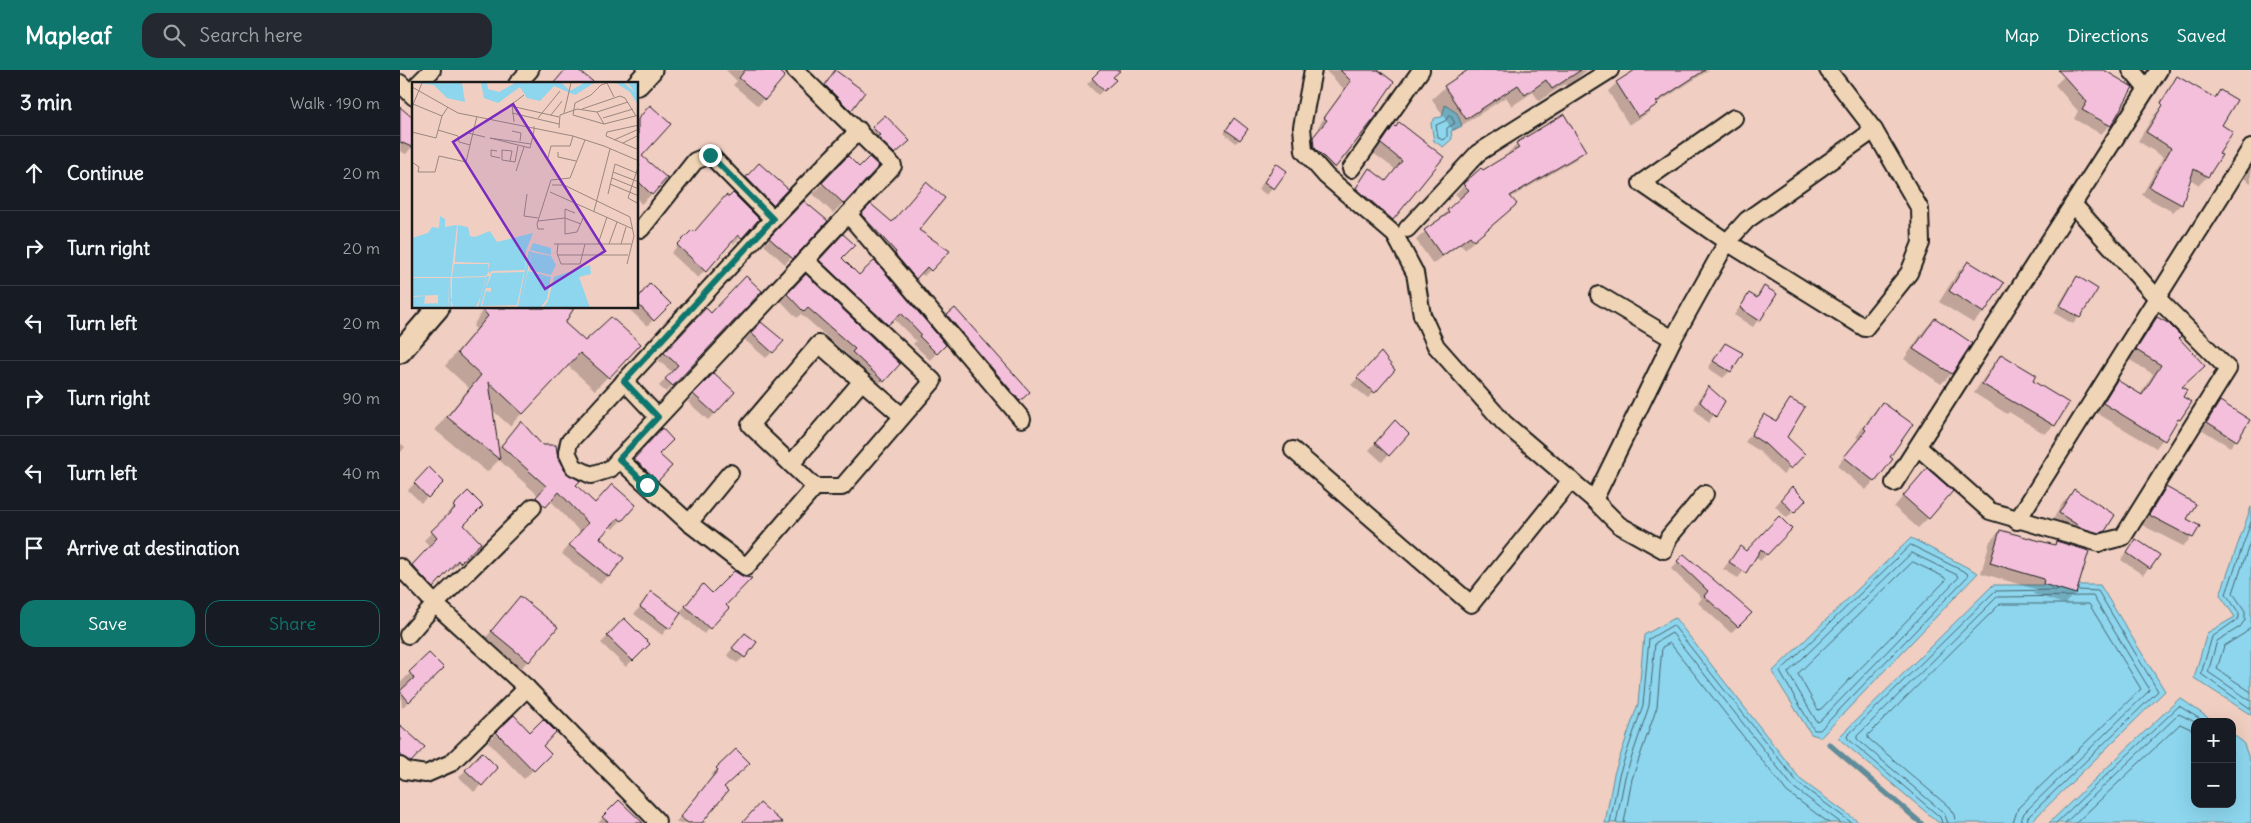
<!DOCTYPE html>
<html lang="en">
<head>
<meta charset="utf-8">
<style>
	:root { --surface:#171b24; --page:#242831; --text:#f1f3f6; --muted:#9ea1a6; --line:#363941; --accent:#0f766e }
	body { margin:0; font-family:Delius,sans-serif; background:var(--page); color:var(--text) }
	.controls { position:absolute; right:15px; bottom:15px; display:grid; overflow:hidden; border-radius:10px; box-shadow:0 5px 20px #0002 }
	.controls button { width:45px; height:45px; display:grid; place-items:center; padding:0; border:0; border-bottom:1px solid var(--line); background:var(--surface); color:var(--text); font:25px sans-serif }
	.stop { position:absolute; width:15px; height:15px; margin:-11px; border:4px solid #0f766e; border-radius:50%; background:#fff }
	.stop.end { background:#0f766e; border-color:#fff; box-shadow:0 1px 5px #0008 }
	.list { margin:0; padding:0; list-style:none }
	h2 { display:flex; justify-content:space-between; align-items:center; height:65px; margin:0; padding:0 20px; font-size:21px }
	h2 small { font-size:16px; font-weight:400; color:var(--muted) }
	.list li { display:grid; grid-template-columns:32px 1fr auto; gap:15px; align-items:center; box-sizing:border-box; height:75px; padding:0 20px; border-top:1px solid var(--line) }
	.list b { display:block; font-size:19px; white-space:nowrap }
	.list em { font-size:16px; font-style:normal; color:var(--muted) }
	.actions { display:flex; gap:10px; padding:15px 20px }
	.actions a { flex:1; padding:11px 0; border:1px solid var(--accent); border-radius:15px; text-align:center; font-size:18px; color:var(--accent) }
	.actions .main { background:var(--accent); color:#fff }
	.icon { flex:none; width:28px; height:28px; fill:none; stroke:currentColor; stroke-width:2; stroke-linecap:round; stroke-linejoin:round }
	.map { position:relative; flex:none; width:1851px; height:753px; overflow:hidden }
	header { display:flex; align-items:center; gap:30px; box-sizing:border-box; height:70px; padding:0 25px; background:var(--accent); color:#fff }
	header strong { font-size:24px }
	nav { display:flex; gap:28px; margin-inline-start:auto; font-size:18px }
	.search { width:350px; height:45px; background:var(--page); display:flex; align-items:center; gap:12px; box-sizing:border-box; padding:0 18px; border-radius:15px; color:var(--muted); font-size:19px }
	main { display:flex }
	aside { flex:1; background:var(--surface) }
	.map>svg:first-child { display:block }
	.water { fill:#8dd6ee; stroke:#608c9a }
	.shadow { fill:#0003 }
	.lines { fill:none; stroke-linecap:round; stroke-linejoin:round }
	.shore { stroke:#496670; stroke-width:1 }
	.stream { stroke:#608c9a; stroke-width:5 }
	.building { fill:#f4bfda; stroke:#1c1c1c }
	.minor-casing { stroke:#1c1c1c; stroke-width:20 }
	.major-casing { stroke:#1c1c1c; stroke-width:25 }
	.minor { stroke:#efd5b6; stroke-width:16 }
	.major { stroke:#efd5b6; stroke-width:21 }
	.route { stroke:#0f766e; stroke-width:6 }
	.inset-river { fill:none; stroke:#8dd6ee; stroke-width:2.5 }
	.inset-road { fill:none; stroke:#9b877f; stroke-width:1 }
	.view { fill:#7b2cbf; fill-opacity:0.15; stroke:#7b2cbf; stroke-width:2.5 }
	.inset-edge { fill:none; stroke:#1c1c1c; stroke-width:2.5 }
</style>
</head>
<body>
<header>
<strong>Mapleaf</strong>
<div class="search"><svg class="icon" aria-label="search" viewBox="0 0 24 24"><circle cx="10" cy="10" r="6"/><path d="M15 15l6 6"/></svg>Search here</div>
<nav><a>Map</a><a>Directions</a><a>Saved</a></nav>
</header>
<main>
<aside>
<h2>3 min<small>Walk · 190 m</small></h2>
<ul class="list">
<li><svg class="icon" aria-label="ahead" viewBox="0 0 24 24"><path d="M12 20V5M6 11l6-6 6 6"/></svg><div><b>Continue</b></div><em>20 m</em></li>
<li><svg class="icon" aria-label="right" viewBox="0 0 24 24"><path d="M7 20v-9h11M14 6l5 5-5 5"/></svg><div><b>Turn right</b></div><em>20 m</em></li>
<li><svg class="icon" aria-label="left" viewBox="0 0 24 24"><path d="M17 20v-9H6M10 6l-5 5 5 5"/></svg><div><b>Turn left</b></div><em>20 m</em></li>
<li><svg class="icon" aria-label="right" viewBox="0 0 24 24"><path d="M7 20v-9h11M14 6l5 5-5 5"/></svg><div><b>Turn right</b></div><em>90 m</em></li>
<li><svg class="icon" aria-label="left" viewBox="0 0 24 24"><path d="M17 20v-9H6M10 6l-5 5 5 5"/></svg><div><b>Turn left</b></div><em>40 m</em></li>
<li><svg class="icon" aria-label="arrive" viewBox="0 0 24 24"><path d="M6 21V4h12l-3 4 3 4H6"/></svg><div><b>Arrive at destination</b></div></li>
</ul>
<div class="actions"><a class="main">Save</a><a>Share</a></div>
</aside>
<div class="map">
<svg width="1851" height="753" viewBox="0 0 1851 753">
	<rect width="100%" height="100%" fill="#f0cec1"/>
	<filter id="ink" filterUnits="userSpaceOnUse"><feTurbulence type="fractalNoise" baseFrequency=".02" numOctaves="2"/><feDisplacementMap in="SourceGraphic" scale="10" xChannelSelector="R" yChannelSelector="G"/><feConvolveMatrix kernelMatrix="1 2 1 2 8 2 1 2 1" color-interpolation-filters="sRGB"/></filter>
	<g filter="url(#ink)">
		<g class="water">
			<path d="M 1045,35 L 1057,43 L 1062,56 L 1051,61 L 1052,69 L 1043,77 L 1034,71 L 1031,53 L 1035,48 L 1042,47 Z"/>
			<path d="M 1851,437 L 1851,645 L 1794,608 L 1807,563 L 1835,547 L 1820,525 Z"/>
			<path d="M 1511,468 L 1578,503 L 1421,667 L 1411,664 L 1372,602 Z"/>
			<path d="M 1593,515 L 1700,515 L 1765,621 L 1630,753 L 1539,753 L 1438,668 Z"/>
			<path d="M 1275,548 L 1401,710 L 1460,753 L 1205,753 L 1214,704 L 1238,634 L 1244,565 Z"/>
			<path d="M 1780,628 L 1814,652 L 1795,652 L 1795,734 L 1832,734 L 1832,664 L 1843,672 L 1851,694 L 1851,753 L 1649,753 Z"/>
		</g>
		<g class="shadow">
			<path d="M 326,0 L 376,0 L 364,29 L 358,36 L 333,15 L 337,11 Z"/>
			<path d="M 701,0 L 719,0 L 712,7 L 714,10 L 698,25 L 687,14 Z"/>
			<path d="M 927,0 L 976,0 L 972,42 L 976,44 L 927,105 L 905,76 L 920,58 L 918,57 L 944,19 L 926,1 Z"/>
			<path d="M 1066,0 L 1187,0 L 1167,17 L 1165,14 L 1139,31 L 1133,22 L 1112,36 L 1106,27 L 1053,61 L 1032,29 L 1045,17 L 1067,2 Z"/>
			<path d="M 1246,0 L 1309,0 L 1256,34 L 1248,43 L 1229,55 L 1208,21 L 1217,13 Z"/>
			<path d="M 1671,0 L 1693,0 L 1731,18 L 1710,55 L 1701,64 L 1674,49 L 1678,41 L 1655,15 Z"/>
			<path d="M 436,2 L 463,22 L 444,47 L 419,22 Z"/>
			<path d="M 1778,7 L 1813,29 L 1820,21 L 1820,56 L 1831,62 L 1807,107 L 1799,115 L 1790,109 L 1781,134 L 1773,142 L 1742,125 L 1763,87 L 1738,71 L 1755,44 L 1764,36 L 1760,32 Z"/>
			<path d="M 250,36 L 240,86 L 252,124 L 241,134 L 238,130 L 238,49 Z"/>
			<path d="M 0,39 L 12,77 L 6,84 L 0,81 Z"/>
			<path d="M 485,47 L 508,71 L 488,90 L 466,64 Z"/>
			<path d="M 831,53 L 847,60 L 836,73 L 824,63 Z"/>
			<path d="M 994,57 L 1042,87 L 984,157 L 948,127 L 969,100 L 985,112 L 995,99 L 973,83 Z"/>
			<path d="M 1117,74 L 1184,80 L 1176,89 L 1110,128 L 1107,142 L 1065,179 L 1060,174 L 1033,194 L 1016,170 L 1061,129 L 1055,124 L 1064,115 L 1081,100 L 1082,102 L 1109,85 L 1108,83 Z"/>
			<path d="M 448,88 L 443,133 L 433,143 L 413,124 Z"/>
			<path d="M 1851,91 L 1851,113 L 1842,107 Z"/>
			<path d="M 877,95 L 885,101 L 867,125 L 858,119 Z"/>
			<path d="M 352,101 L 386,119 L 366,140 L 340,115 Z"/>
			<path d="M 404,133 L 426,151 L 385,194 L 364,175 Z"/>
			<path d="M 471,136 L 491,154 L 517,161 L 548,182 L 524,206 L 520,203 L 509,215 L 456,152 Z"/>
			<path d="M 357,149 L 334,174 L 331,171 L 298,208 L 271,183 L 285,168 L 294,163 Z"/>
			<path d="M 443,166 L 441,188 L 459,207 L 544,275 L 530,290 L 513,274 L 516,271 L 494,249 L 481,261 L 414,197 Z"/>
			<path d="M 1568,192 L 1583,243 L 1573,253 L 1539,232 L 1558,202 Z"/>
			<path d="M 406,206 L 499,294 L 476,317 L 446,289 L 449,286 L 401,244 L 397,248 L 381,231 Z"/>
			<path d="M 1677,208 L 1679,247 L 1673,254 L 1654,243 L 1671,214 Z"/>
			<path d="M 1365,217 L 1376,224 L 1353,257 L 1334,245 L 1350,224 L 1355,228 Z"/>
			<path d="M 361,221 L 266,322 L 259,316 L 272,302 L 258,290 L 299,247 L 311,245 Z"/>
			<path d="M 244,222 L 269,234 L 247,256 L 229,239 L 238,238 L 238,229 Z"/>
			<path d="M 84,238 L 173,238 L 163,253 L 185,273 L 239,274 L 195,320 L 167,295 L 110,356 L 91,339 L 97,380 L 121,353 L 141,376 L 157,389 L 174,415 L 194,434 L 234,436 L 213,459 L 209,456 L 198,468 L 208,506 L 200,514 L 162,484 L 180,462 L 150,430 L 137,444 L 128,437 L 138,425 L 99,390 L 87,402 L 35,360 L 69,318 L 45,296 L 76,259 L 73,256 Z"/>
			<path d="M 555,240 L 622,328 L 613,337 L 541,253 Z"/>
			<path d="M 1757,248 L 1778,268 L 1781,327 L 1779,349 L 1756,378 L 1695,342 L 1709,320 L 1718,311 L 1740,325 L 1753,304 L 1728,289 L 1749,257 Z"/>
			<path d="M 1535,249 L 1570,273 L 1551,304 L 1541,314 L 1504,289 L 1525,259 Z"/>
			<path d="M 361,253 L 372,282 L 366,288 L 345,270 Z"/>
			<path d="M 1325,274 L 1330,301 L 1323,308 L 1308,298 Z"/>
			<path d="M 981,284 L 974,322 L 968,328 L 951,315 Z"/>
			<path d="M 1601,285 L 1631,311 L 1654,355 L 1645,364 L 1609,342 L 1607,344 L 1574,323 L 1593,294 Z"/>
			<path d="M 314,305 L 315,343 L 308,350 L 288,332 Z"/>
			<path d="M 1308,318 L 1324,331 L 1308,353 L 1294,339 L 1302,324 Z"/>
			<path d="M 1390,331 L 1385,367 L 1403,384 L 1383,405 L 1358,380 L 1345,372 L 1365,345 L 1374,352 Z"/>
			<path d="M 1820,332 L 1836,370 L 1830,377 L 1801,359 Z"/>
			<path d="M 1482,334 L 1474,411 L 1466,420 L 1437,396 L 1459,369 L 1456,367 L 1474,342 Z"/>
			<path d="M 988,358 L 988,385 L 982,392 L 969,380 Z"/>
			<path d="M 256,366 L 258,384 L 270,396 L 250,416 L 228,396 Z"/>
			<path d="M 0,373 L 5,377 L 0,383 Z"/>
			<path d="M 29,399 L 42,412 L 21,433 L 8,420 Z"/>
			<path d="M 1517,410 L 1528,448 L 1518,458 L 1494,437 Z"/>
			<path d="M 1766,419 L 1785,449 L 1792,467 L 1783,476 L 1740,454 L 1757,428 Z"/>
			<path d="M 1674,421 L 1704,460 L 1693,471 L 1650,454 L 1664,431 Z"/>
			<path d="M 68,422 L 63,455 L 71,481 L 51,500 L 50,498 L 24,525 L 5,504 L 30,477 L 24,470 L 48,447 L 46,445 Z"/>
			<path d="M 1386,424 L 1393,442 L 1387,448 L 1375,436 Z"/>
			<path d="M 1390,460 L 1360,491 L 1355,486 L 1338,508 L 1323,499 L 1340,478 L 1346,482 Z"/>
			<path d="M 1600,461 L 1653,476 L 1656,472 L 1675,524 L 1664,534 L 1633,524 L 1635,519 L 1581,503 L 1590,471 Z"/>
			<path d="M 1737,470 L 1749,498 L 1743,505 L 1721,490 Z"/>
			<path d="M 1284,485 L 1350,543 L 1331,563 L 1298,533 L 1302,528 L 1271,499 Z"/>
			<path d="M 297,522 L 312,525 L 324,535 L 304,564 L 280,543 L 262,565 L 234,544 L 252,523 L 279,543 Z"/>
			<path d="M 120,528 L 156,558 L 118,602 L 82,572 Z"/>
			<path d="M 224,550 L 248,574 L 226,597 L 201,573 Z"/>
			<path d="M 345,564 L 344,587 L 337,593 L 327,585 Z"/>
			<path d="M 29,585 L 42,598 L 2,638 L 0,613 Z"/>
			<path d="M 113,647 L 149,684 L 124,709 L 88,672 Z"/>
			<path d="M 0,665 L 11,691 L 4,697 L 0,695 Z"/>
			<path d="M 336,681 L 323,717 L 303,751 L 307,753 L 275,753 L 312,707 L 311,705 Z"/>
			<path d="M 82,684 L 97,698 L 74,722 L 59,707 Z"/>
			<path d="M 219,731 L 241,753 L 198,753 Z"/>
		</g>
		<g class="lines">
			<g class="shore">
				<path d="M 1050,45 L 1055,53 L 1047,58 L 1047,67 L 1042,70 L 1038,67 L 1036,55 L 1045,51 Z"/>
				<path d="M 1851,452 L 1826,524 L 1839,543 L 1839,548 L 1812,567 L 1801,604 L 1851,639"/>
				<path d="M 1851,469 L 1833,523 L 1845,541 L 1845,550 L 1840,557 L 1817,571 L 1808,602 L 1851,631"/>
				<path d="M 1511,475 L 1567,503 L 1568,506 L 1420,660 L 1414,660 L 1380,602 Z"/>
				<path d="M 1512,483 L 1557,505 L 1558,508 L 1420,651 L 1417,652 L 1388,603 Z"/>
				<path d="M 1513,492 L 1544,507 L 1546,510 L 1421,639 L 1418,640 L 1398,604 Z"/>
				<path d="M 1851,556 L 1845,563 L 1824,576 L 1817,599 L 1851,622"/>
				<path d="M 1210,753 L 1219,705 L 1243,635 L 1249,569 L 1273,555 L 1398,713 L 1452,753"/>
				<path d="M 1216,753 L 1225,707 L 1249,636 L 1255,573 L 1272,563 L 1393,717 L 1441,753"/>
				<path d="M 1224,753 L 1232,709 L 1257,637 L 1262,577 L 1270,573 L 1387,722 L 1429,753"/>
				<path d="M 1542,753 L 1540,747 L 1448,669 L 1447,666 L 1595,521 L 1659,520"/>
				<path d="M 1548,753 L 1544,743 L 1457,669 L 1457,666 L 1597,527 L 1693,526 L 1750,620 L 1624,743 L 1620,753"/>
				<path d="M 1556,753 L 1554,745 L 1549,737 L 1468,668 L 1468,665 L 1600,534 L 1689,534 L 1741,619 L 1618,738 L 1613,753"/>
				<path d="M 1627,753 L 1628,747 L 1758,621 L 1698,521 L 1678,520"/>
				<path d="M 1656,753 L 1779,636 L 1805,652"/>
				<path d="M 1665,753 L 1779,644 L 1795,652"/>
				<path d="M 1676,753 L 1780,654 L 1795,661"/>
			</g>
			<path class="stream" d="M 1429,674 L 1521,753"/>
		</g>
		<g class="building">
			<path d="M 165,0 L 178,0 L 196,14 L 153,14 Z"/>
			<path d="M 345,0 L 378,0 L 385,6 L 365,30 L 339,8 Z"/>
			<path d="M 435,0 L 465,22 L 451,41 L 425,15 Z"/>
			<path d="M 700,0 L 721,0 L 713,7 L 716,10 L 704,21 L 692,8 Z"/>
			<path d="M 940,0 L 978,0 L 994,12 L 974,41 L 978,44 L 935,98 L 914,77 L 913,67 L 927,50 L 924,48 L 951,11 Z"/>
			<path d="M 1068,0 L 1181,0 L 1152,19 L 1146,10 L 1125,25 L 1118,15 L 1066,49 L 1044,16 Z"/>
			<path d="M 1235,0 L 1305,0 L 1256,32 L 1258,34 L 1238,47 L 1216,12 Z"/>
			<path d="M 1658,0 L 1704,0 L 1731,16 L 1733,17 L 1711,56 L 1682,40 L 1687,32 Z"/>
			<path d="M 1777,6 L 1815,28 L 1820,20 L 1837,30 L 1822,55 L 1833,62 L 1819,84 L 1822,85 L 1808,107 L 1794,99 L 1782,135 L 1749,117 L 1771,78 L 1746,62 L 1763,35 L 1761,33 Z"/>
			<path d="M 250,35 L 271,54 L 242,86 L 267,108 L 252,125 L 238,111 L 238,49 Z"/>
			<path d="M 0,37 L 14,49 L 14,78 L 0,72 Z"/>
			<path d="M 1164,44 L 1186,81 L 1110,126 L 1117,134 L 1074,171 L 1070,166 L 1042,186 L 1024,160 L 1049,143 L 1047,140 L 1069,120 L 1063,114 L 1081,98 L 1083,100 L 1119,78 L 1116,73 Z"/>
			<path d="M 485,45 L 510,71 L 495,84 L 477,67 L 480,65 L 472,57 Z"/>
			<path d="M 834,48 L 848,59 L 840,70 L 826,60 Z"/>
			<path d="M 999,52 L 1044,87 L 993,150 L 956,118 L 969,98 L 986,111 L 1002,91 L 981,74 L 994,55 L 996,57 Z"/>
			<path d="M 448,86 L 459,97 L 469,87 L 479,96 L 444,134 L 422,113 Z"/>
			<path d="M 359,93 L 388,119 L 373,135 L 346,107 Z"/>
			<path d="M 876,93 L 887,101 L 874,119 L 864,112 Z"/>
			<path d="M 526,112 L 545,128 L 519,160 L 550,181 L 531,201 L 527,197 L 516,209 L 495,184 L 496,182 L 461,144 L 471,134 L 492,152 Z"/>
			<path d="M 333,123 L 359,149 L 342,168 L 338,165 L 306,202 L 277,175 L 292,160 L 294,162 L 326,125 L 329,127 Z"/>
			<path d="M 404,131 L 428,151 L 393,189 L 369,168 Z"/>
			<path d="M 443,164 L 455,175 L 442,188 L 459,205 L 474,191 L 478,194 L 546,275 L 537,284 L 519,266 L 521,264 L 501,243 L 488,255 L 419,190 Z"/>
			<path d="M 1568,191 L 1604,213 L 1584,243 L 1549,221 Z"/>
			<path d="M 406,204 L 500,294 L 484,312 L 452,282 L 455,279 L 408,238 L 404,242 L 387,224 Z"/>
			<path d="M 346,206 L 362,221 L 273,316 L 265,309 L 278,295 L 264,283 L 306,238 L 311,243 Z"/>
			<path d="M 1677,206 L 1698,219 L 1680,248 L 1660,236 Z"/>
			<path d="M 250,213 L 271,234 L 254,251 L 238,234 L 238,228 Z"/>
			<path d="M 1364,216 L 1377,224 L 1360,251 L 1340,238 L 1349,223 L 1357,228 Z"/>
			<path d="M 81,238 L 174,238 L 165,253 L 185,271 L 211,247 L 241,274 L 209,308 L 180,283 L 123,344 L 89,312 L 100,390 L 47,347 L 81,305 L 57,283 L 88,246 Z"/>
			<path d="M 555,238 L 630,322 L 620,331 L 547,245 Z"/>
			<path d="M 1757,247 L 1768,253 L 1781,266 L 1779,268 L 1805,296 L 1782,317 L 1787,320 L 1783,327 L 1792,332 L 1780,350 L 1778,349 L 1765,371 L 1703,333 L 1717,310 L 1742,325 L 1761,295 L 1736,280 Z"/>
			<path d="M 1535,248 L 1572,273 L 1552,304 L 1513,279 Z"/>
			<path d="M 361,252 L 384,271 L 373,283 L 351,263 Z"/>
			<path d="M 1325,273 L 1343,283 L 1331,302 L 1313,291 Z"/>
			<path d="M 981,282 L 995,300 L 975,323 L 957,308 Z"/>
			<path d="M 1601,284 L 1636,305 L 1633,311 L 1669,333 L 1655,356 L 1582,314 Z"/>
			<path d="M 314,303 L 335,322 L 315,344 L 293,324 Z"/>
			<path d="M 1308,316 L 1325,331 L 1316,347 L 1300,332 Z"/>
			<path d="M 1390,329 L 1405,337 L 1387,367 L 1405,384 L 1391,399 L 1365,374 L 1351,365 L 1364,344 L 1376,351 Z"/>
			<path d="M 1820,331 L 1850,350 L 1837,371 L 1807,352 Z"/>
			<path d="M 1482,332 L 1513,354 L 1490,387 L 1493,389 L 1475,412 L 1444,387 L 1466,360 L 1464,358 Z"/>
			<path d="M 995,350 L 1009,364 L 989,386 L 975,373 Z"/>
			<path d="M 121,351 L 142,375 L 156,375 L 158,389 L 165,401 L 180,411 L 176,415 L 195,433 L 212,414 L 236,435 L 222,451 L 218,448 L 200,468 L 224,488 L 209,507 L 169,475 L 188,453 L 159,422 L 146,437 L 142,434 L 136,427 L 146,416 L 101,376 Z"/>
			<path d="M 262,358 L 273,370 L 259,384 L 272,396 L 258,411 L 234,389 Z"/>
			<path d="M 29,397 L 44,412 L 28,428 L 14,413 Z"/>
			<path d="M 1527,398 L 1553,421 L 1529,449 L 1503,426 Z"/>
			<path d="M 1392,416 L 1406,430 L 1394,443 L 1381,429 Z"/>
			<path d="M 1766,417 L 1796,434 L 1787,449 L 1800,456 L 1793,468 L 1749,445 Z"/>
			<path d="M 1674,419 L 1715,445 L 1705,461 L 1699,463 L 1682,458 L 1659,443 Z"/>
			<path d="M 68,421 L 83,436 L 64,455 L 81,473 L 60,493 L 58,490 L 33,518 L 12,495 L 37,468 L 31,461 L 55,438 L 53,436 Z"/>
			<path d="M 1379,446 L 1392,459 L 1367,485 L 1361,479 L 1346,503 L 1329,492 L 1340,476 L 1346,481 Z"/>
			<path d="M 1600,460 L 1655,475 L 1656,471 L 1689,481 L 1676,524 L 1643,514 L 1644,509 L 1590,493 Z"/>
			<path d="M 1736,469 L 1760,485 L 1750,499 L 1727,483 Z"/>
			<path d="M 1284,484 L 1352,543 L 1338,557 L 1304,526 L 1308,521 L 1277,491 Z"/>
			<path d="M 334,501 L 344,507 L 352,508 L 326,535 L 329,538 L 310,559 L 285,536 L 303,514 L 312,523 Z"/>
			<path d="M 251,521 L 281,543 L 270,559 L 240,537 Z"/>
			<path d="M 120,526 L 158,557 L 129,592 L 91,561 Z"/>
			<path d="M 224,548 L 250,574 L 233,591 L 207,566 Z"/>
			<path d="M 345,563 L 357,572 L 345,588 L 332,578 Z"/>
			<path d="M 29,583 L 44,598 L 9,632 L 0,621 L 14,608 L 9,602 Z"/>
			<path d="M 114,645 L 130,662 L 143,649 L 156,662 L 143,676 L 151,684 L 134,701 L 96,662 Z"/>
			<path d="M 0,655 L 25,677 L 11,692 L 0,686 Z"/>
			<path d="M 336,679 L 350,693 L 324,717 L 328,721 L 302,753 L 288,753 L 280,747 L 318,700 L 316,698 Z"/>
			<path d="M 82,682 L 98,698 L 82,716 L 65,700 Z"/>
			<path d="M 219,730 L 243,753 L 209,753 L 202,747 Z"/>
			<path d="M 360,733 L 383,753 L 342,753 Z"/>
		</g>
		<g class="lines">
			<defs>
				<g id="minor">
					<path d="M 395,0 L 493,96 L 210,399 L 191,405 L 174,397 L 167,382 L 169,372 L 373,149 L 459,60"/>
					<path d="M 913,0 L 902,57 L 904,81 L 926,106 L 995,165 L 1015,203 L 1022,245 L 1036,276 L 1104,353 L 1194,430 L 1219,455 L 1264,480 L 1269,467 L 1305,424"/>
					<path d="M 1731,0 L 1747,19"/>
					<path d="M 0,13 L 14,27"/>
					<path d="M 18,14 L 32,0"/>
					<path d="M 117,14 L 130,0"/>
					<path d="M 1334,48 L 1241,113 L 1327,172 L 1465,258 L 1509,203 L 1521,173 L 1520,139 L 1474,60 L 1428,0"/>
					<path d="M 951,99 L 1021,0"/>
					<path d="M 448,144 L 622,349"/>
					<path d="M 241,159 L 295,91 L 310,85 L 373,149"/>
					<path d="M 1007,159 L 1078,83 L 1210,0"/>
					<path d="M 405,190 L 533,311 L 442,417 L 415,417 L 350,355 L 419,274 L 502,346"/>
					<path d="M 1199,225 L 1273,269"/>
					<path d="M 224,311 L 258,347"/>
					<path d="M 1518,377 L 1590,441 L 1699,473 L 1723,467 L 1828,299 L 1757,228 L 1673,134"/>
					<path d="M 893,380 L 1071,534 L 1171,410"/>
					<path d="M 219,389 L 289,453"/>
					<path d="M 391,394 L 462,311"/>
					<path d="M 330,403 L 289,453 L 346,497 L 415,417"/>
					<path d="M 1494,413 L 1759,0"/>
					<path d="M 1194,430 L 1273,269 L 1327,172 L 1347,150 L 1474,60"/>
					<path d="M 1617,451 L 1851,78"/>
					<path d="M 0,497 L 35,534 L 127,618 L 257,751 L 255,753"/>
					<path d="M 8,565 L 35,534 L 133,437"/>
					<path d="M 0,696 L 6,701 L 26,704 L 51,693 L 127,618"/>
				</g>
				<g id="major">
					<path d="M 238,14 L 251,0"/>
					<path d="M 0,282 L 38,238"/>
				</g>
			</defs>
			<use href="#minor" class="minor-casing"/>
			<use href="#major" class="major-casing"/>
			<use href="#minor" class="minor"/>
			<use href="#major" class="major"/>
		</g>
	</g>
	<g class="lines" filter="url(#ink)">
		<path class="route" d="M 247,415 L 219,389 L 258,347 L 224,311 L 373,149 L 310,85"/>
	</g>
	<g transform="translate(12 12)">
		<rect width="226" height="226" fill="#f0cec1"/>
		<path d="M 4,1 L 50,1 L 53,20 L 35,16 L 22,3 ZM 69,1 L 75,1 L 76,7 L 87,10 L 103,1 L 150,1 L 158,9 L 172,1 L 182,1 L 163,13 L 142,4 L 128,19 L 115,16 L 108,5 L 86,21 L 72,16 ZM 204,1 L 212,1 L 223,10 L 216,1 L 226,1 L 226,23 L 218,10 ZM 28,134 L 33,137 L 33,145 L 45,143 L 39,195 L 0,195 L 0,156 L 16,151 L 20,145 L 27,146 ZM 46,143 L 56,145 L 58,154 L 63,155 L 78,149 L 85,160 L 121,151 L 114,169 L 113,188 L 80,189 L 77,192 L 77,181 L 43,180 ZM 121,161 L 139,166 L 139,173 L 118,168 ZM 119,170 L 139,174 L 144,183 L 139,193 L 117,188 ZM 42,182 L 76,182 L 77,189 L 74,194 L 40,195 ZM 178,183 L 179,192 L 167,195 L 178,226 L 131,226 L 136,219 L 142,195 ZM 116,189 L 139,195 L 135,217 L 128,226 L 108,225 ZM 112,190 L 105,223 L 70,224 L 74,209 L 79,210 L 79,206 L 74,206 L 80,191 ZM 74,195 L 68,217 L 40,217 L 40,196 ZM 0,196 L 36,196 L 36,221 L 26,221 L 26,213 L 0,214 ZM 13,214 L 12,224 L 36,223 L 36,226 L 0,226 L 0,215 ZM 40,219 L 67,219 L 63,226 L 41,226 Z" fill="#8dd6ee"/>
		<path class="inset-river" d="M 37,196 L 38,226M 38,218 L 67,218M 12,223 L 37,222M 67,226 L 76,194M 107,226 L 118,169"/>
		<path class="inset-road" d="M 0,5 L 46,31 L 161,54 L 192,64 L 227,79M 202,15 L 195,1 L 189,3 L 179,13 L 163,21 L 161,33 L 192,42 L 227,33M 1,22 L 30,34M 99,24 L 147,35M 0,25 L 10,1M 170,27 L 208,14 L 213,16 L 224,34M 185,30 L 216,20M 100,31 L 147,42M 152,31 L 159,1M 139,33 L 150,19M 126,36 L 148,9M 191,36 L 221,27M 102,40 L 100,22 L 112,13M 227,43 L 195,50 L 194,54 L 227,68M 147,46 L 148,33 L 165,27 L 185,30 L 192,42M 26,48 L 46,54 L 47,60 L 58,63M 100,49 L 109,51 L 108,59M 0,50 L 24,56 L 30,34 L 36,25M 56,51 L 73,55M 202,58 L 227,47M 211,61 L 227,53M 119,62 L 78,56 L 118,66 L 119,62 L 121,53 L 122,49 L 122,44M 85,69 L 79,68 L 79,74 L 88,76M 146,70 L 146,75 L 164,79M 136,76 L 139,64 L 158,64 L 161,54M 98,79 L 100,69 L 90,68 L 90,78 L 103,80 L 106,64M 0,80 L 7,85 L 6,90 L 23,90 L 27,74 L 54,80 L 65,34M 227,82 L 216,116 L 227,122M 104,89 L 112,65M 201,90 L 227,100M 200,96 L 227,107M 198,102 L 227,114M 140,103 L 152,103 L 218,135 L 222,154 L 215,182M 138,110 L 221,147M 115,112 L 112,134 L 126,136M 196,112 L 203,82 L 227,92M 182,129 L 198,67M 163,131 L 153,127 L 153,152 L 165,150 L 172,134M 126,139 L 153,136 L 169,142M 132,147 L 126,147 L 125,142 L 139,98 L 158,96 L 173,58M 142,162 L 220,162M 146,162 L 145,171 L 149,182 L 168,182 L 173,162M 186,162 L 195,135M 197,162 L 205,140M 209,162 L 214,145M 145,173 L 216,173"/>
		<path class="view" d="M 101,22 L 193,169 L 133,207 L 41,60 Z"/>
		<rect width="226" height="226" class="inset-edge"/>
	</g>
</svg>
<div class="controls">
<button>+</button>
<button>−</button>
</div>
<div class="stop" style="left:247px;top:415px"></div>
<div class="stop end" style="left:310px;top:85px"></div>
</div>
</main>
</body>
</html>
